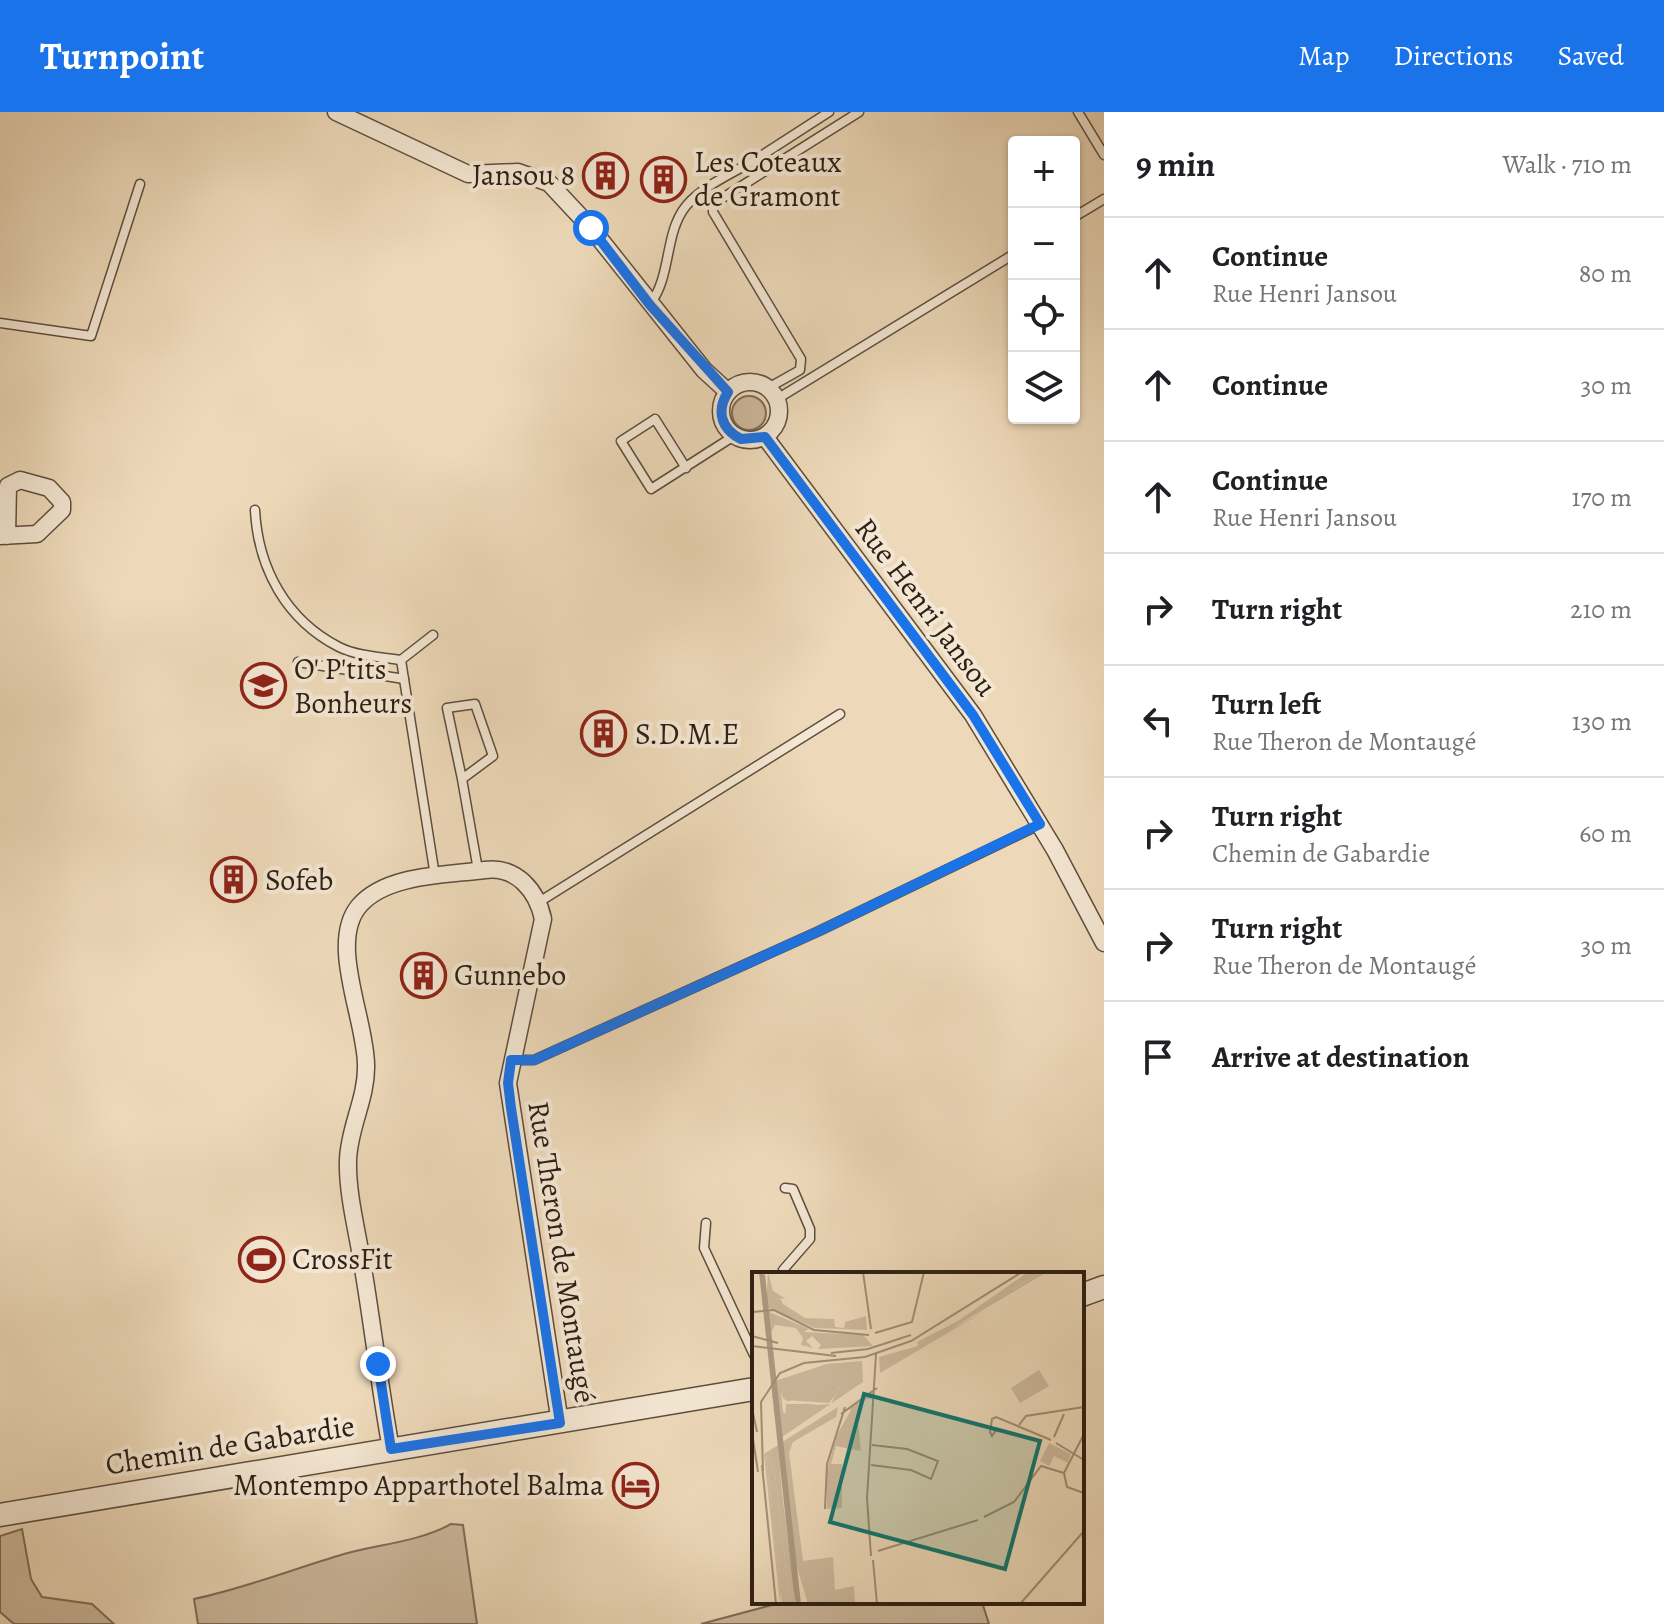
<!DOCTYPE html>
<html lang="en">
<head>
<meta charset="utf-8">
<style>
	:root { --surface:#fff; --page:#f2f2f2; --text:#202124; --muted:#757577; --line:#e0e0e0; --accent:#1a73e8 }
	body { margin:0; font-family:Alegreya,serif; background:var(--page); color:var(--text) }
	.controls { position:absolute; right:24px; top:24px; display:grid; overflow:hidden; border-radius:8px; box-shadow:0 2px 6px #0004 }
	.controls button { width:72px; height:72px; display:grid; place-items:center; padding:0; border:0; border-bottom:2px solid var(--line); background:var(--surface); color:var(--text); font:40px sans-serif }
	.stop { position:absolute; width:24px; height:24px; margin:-18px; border:6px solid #1a73e8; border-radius:50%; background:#fff }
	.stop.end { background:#1a73e8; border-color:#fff; box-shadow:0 2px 8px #0008 }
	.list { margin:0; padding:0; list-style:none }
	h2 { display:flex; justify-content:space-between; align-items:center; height:104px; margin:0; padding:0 32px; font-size:34px }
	h2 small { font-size:26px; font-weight:400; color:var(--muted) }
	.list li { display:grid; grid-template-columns:52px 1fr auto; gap:24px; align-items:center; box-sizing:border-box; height:112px; padding:0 32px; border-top:2px solid var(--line) }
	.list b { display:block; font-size:30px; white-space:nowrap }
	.list p { margin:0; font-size:26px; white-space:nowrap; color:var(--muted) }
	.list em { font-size:26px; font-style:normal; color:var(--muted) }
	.icon { flex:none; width:44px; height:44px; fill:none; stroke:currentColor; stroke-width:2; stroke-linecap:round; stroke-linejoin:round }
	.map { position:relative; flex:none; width:1104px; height:1512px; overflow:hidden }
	header { display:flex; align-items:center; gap:48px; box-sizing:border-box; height:112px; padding:0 40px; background:var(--accent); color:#fff }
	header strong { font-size:38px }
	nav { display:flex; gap:44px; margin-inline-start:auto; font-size:28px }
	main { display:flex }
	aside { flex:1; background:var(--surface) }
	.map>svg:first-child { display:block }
	.green { fill:#cdb99d; stroke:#7e6c59; stroke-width:2 }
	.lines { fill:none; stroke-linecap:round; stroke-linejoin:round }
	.service-casing { stroke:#5e4e3e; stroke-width:11 }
	.minor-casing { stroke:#5e4e3e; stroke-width:19 }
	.tertiary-casing { stroke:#5e4e3e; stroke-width:25 }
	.service { stroke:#f3e6d2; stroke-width:8 }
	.minor { stroke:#f3e6d2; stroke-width:16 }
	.tertiary { stroke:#f3e6d2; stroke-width:22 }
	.route { stroke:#1a73e8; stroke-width:10 }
	.labels { text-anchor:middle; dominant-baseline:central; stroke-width:8; stroke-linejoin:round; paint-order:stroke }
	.poi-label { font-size:30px; fill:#2e1f15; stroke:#f3e6d2; text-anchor:start }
	.street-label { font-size:30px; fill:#2e1f15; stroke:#f3e6d2 }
	.inset-road { fill:none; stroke:#a18f77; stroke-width:2 }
	.view { fill:#0f766e; fill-opacity:0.15; stroke:#0f766e; stroke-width:4 }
	.inset-edge { fill:none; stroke:#2e1f15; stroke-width:4 }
</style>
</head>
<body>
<header>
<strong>Turnpoint</strong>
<nav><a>Map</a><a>Directions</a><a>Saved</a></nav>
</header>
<main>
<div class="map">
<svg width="1104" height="1512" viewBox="0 0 1104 1512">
	<rect width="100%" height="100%" fill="#edd9b9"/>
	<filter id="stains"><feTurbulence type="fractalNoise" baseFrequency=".0025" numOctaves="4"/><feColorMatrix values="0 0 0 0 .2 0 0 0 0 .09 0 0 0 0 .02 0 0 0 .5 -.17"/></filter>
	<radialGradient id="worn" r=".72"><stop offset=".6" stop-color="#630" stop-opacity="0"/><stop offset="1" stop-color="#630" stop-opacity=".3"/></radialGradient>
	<g class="green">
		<circle cx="749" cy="301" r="17"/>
		<path d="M 451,1412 L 463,1413 L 477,1512 L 198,1512 L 194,1487 C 246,1476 293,1457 344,1442 C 380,1432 418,1430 451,1412 Z"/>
		<path d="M 22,1417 L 31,1467 L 42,1485 L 92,1492 L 114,1512 L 14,1512 L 0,1500 L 0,1424 Z"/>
		<path d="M 783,1490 L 982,1490 L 989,1512 L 701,1512 Z"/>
	</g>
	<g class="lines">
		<defs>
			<g id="service">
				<path d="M 1078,0 L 1104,43"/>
				<path d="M 761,44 L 829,0"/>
				<path d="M 1074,105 L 1104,87"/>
				<path d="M 650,192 C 672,164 664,121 686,94 C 703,73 736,60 758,46"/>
				<path d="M 0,211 L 91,224 L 140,72"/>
				<path d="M 768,276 L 800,258 L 801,247 L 713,100 L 713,92 L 859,0"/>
				<path d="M 777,287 L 1014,142"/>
				<path d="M 686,356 L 655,307 L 621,329 L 651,377 L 734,324"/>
				<path d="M 255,398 C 258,456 286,508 339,535 C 357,544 381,545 401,548"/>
				<path d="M 433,523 L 401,548 L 435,764"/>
				<path d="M 298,550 L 404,567"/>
				<path d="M 462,667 L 447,596 L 475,592 L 493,644 L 462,667 L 478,758"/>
				<path d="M 539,790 L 840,602"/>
				<path d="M 513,948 L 534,948 L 819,819 L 1039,713"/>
				<path d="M 706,1111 L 704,1136 L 754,1243"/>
				<path d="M 785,1162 L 783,1158 L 810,1127 L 810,1117 L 793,1077 L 785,1076"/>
			</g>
			<g id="minor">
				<path d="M 336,0 L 468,62 L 518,60 L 549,71 L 591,116 L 704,258 L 728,280"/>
				<circle cx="750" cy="299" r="29"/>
				<path d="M 765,325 L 973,603 L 1055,738 L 1104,831"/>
				<path d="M 0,424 L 37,422 L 62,398 L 62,390 L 49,376 L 20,368 L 8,374 L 7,424"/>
				<path d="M 391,1337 C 380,1277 373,1216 363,1156 C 358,1122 347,1083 348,1048 C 349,1015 367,986 366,953 C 366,908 328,831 359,794 C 386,762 447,763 485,758 C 517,754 537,779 543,807 L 508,971 L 560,1311"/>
			</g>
			<g id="tertiary">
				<path d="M 1082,1183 L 1104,1175"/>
				<path d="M 0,1403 L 754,1277"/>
			</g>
		</defs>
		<use href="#service" class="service-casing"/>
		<use href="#minor" class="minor-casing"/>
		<use href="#tertiary" class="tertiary-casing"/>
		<use href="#service" class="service"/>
		<use href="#minor" class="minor"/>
		<use href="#tertiary" class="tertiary"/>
	</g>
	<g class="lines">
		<path class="route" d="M 378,1252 L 391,1337 L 560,1311 L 511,996 L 508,971 L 511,948 L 534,948 L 819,819 L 1040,712 L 973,603 L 765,325 L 741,327 C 721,317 716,299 728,280 L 650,193 L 591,116"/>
	</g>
	<defs>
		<symbol id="building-ring" viewBox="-11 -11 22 22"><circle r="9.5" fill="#f3e6d2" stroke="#8f2418" stroke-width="1.5"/><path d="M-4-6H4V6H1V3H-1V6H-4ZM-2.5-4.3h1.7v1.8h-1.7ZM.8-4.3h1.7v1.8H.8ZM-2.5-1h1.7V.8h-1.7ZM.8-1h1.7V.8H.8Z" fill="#8f2418"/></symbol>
		<symbol id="school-ring" viewBox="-11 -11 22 22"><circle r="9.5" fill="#f3e6d2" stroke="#8f2418" stroke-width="1.5"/><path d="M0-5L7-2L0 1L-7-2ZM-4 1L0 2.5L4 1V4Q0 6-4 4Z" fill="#8f2418"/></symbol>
		<symbol id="stadium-ring" viewBox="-11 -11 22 22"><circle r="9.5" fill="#f3e6d2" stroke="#8f2418" stroke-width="1.5"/><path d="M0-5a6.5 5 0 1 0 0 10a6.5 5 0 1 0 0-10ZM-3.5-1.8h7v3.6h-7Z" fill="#8f2418"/></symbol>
		<symbol id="hotel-ring" viewBox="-11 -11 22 22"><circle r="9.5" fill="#f3e6d2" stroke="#8f2418" stroke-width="1.5"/><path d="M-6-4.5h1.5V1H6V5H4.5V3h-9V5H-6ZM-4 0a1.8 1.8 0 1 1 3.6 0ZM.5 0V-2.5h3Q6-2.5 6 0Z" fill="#8f2418"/></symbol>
	</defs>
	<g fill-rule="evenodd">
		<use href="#building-ring" x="580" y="38" width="51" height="51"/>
		<use href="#building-ring" x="638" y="42" width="51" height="51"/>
		<use href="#school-ring" x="238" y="548" width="51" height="51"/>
		<use href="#building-ring" x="578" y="596" width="51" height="51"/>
		<use href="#building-ring" x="208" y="742" width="51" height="51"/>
		<use href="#building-ring" x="398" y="838" width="51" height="51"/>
		<use href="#stadium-ring" x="236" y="1122" width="51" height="51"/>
		<use href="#hotel-ring" x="610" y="1348" width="51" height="51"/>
	</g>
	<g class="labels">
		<g class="poi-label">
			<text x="694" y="50">Les Coteaux<tspan x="694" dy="34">de Gramont</tspan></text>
			<text x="575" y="63" text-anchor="end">Jansou 8</text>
			<text x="294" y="557">O' P'tits<tspan x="294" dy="34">Bonheurs</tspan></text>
			<text x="635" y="622">S.D.M.E</text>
			<text x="265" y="768">Sofeb</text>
			<text x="454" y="863">Gunnebo</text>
			<text x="292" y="1147">CrossFit</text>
			<text x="604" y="1373" text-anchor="end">Montempo Apparthotel Balma</text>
		</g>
		<g class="street-label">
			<text transform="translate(926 495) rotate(53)">Rue Henri Jansou</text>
			<text transform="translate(562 1140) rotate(81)">Rue Theron de Montaugé</text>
			<text transform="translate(230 1333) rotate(-9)">Chemin de Gabardie</text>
		</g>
	</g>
	<g transform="translate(752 1160)">
		<rect width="332" height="332" fill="#edd9b9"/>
		<path d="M 16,0 L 21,19 L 34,27 L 28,26 L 31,32 L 53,46 L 82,47 L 83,55 L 92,56 L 93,50 L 114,44 L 115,58 L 63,56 L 14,35 ZM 276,0 L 290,0 L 259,18 L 268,9 L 198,58 L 233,39 L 128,101 L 127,85 L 166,74 L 165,70 L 206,49 ZM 15,39 L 57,57 L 52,60 L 111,63 L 121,74 L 66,77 L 69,73 L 60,64 L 54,69 L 61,76 L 49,73 L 51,66 L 44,56 L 23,53 L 19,61 ZM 110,89 L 111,110 L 30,165 L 23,109 L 75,92 ZM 88,114 L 79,132 L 67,133 L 43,149 L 31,140 L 29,120 L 31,126 L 35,129 L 81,122 ZM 287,98 L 297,114 L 268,131 L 259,116 ZM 120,118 L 122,127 L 114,127 L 105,141 L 109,179 L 84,174 L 79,192 L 90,192 L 90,236 L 75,237 L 75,198 L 85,163 L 99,138 L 94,137 ZM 86,135 L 84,145 L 41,170 L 37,181 L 51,289 L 81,285 L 83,318 L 102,314 L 103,332 L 56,332 L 44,292 L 30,170 ZM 26,173 L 30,221 L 44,332 L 38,332 L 23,201 L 14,183 L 29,319 L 28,332 L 12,182 Z" fill="#cdb99d" fill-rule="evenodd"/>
		<path d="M 290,0 L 295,0 L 197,58 L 268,9 L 260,18 ZM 90,115 L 77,131 L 34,128 L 36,120 L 63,125 ZM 34,132 L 56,132 L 67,133 L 43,153 L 33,146 ZM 14,183 L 23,201 L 38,332 L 30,332 Z" fill="#cdb99d"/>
		<path d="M 297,171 L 319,182 L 316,191 L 302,184 L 297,194 L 288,189 Z" fill="#cdb99d"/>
		<path d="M 7,0 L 13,3 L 49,332 L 44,332 L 41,314 Z" fill="#ac9a81"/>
		<path class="inset-road" d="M 111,0 L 119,57M 0,40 L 22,38 L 62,58 L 117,63M 123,61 L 160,50 L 172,0M 0,64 L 26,71M 0,74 L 84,84M 79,81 L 116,77 L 159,63M 0,136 L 5,160M 89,142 L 125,116M 267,153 L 274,144 L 332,135M 238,156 L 244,158 L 240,164 L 238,160 L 240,147 L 244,145 L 299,168M 0,160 L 6,200M 302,165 L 312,142M 304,171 L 332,188M 10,193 L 24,332M 119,193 L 159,198 L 179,207 L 186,189 L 155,177 L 120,173M 11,199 L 9,130 L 28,101 L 52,91 L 113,85 L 159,69 L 270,0M 312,201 L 332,162M 312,201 L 315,215 L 332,221M 73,237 L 75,192 L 93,135M 232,245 L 262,230 L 289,194 L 312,201M 126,279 L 226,248M 119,284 L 115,226 L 124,82M 121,288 L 125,332M 268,332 L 332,259"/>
		<path class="view" d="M 112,122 L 288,169 L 253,297 L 78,250 Z"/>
		<rect width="332" height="332" class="inset-edge"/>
	</g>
	<rect width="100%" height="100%" filter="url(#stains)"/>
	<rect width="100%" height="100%" fill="url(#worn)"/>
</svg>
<div class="controls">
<button>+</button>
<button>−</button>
<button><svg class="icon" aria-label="locate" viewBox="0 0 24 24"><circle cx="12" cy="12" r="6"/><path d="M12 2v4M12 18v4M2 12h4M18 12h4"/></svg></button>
<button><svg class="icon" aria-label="layers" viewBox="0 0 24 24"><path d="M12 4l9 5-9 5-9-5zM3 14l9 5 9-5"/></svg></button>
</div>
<div class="stop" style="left:591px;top:116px"></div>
<div class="stop end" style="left:378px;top:1252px"></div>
</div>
<aside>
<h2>9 min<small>Walk · 710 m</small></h2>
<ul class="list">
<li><svg class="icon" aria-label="ahead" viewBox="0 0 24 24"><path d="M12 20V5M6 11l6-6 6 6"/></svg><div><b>Continue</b><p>Rue Henri Jansou</p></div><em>80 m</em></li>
<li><svg class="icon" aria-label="ahead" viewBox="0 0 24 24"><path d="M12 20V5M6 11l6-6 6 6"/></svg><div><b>Continue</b></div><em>30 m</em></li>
<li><svg class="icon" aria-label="ahead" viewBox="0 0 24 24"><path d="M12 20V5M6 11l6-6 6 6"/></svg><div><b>Continue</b><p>Rue Henri Jansou</p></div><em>170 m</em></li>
<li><svg class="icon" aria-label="right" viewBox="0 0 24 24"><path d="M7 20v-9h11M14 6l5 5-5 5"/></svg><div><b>Turn right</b></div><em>210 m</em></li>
<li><svg class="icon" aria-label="left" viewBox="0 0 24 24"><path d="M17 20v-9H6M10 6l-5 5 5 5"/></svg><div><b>Turn left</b><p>Rue Theron de Montaugé</p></div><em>130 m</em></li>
<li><svg class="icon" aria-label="right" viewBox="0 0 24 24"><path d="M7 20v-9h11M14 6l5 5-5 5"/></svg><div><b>Turn right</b><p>Chemin de Gabardie</p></div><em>60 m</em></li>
<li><svg class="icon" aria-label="right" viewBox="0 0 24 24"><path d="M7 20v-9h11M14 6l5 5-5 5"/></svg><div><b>Turn right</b><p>Rue Theron de Montaugé</p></div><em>30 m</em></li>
<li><svg class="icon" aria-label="arrive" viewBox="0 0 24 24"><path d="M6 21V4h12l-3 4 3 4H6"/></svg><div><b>Arrive at destination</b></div></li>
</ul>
</aside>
</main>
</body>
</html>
